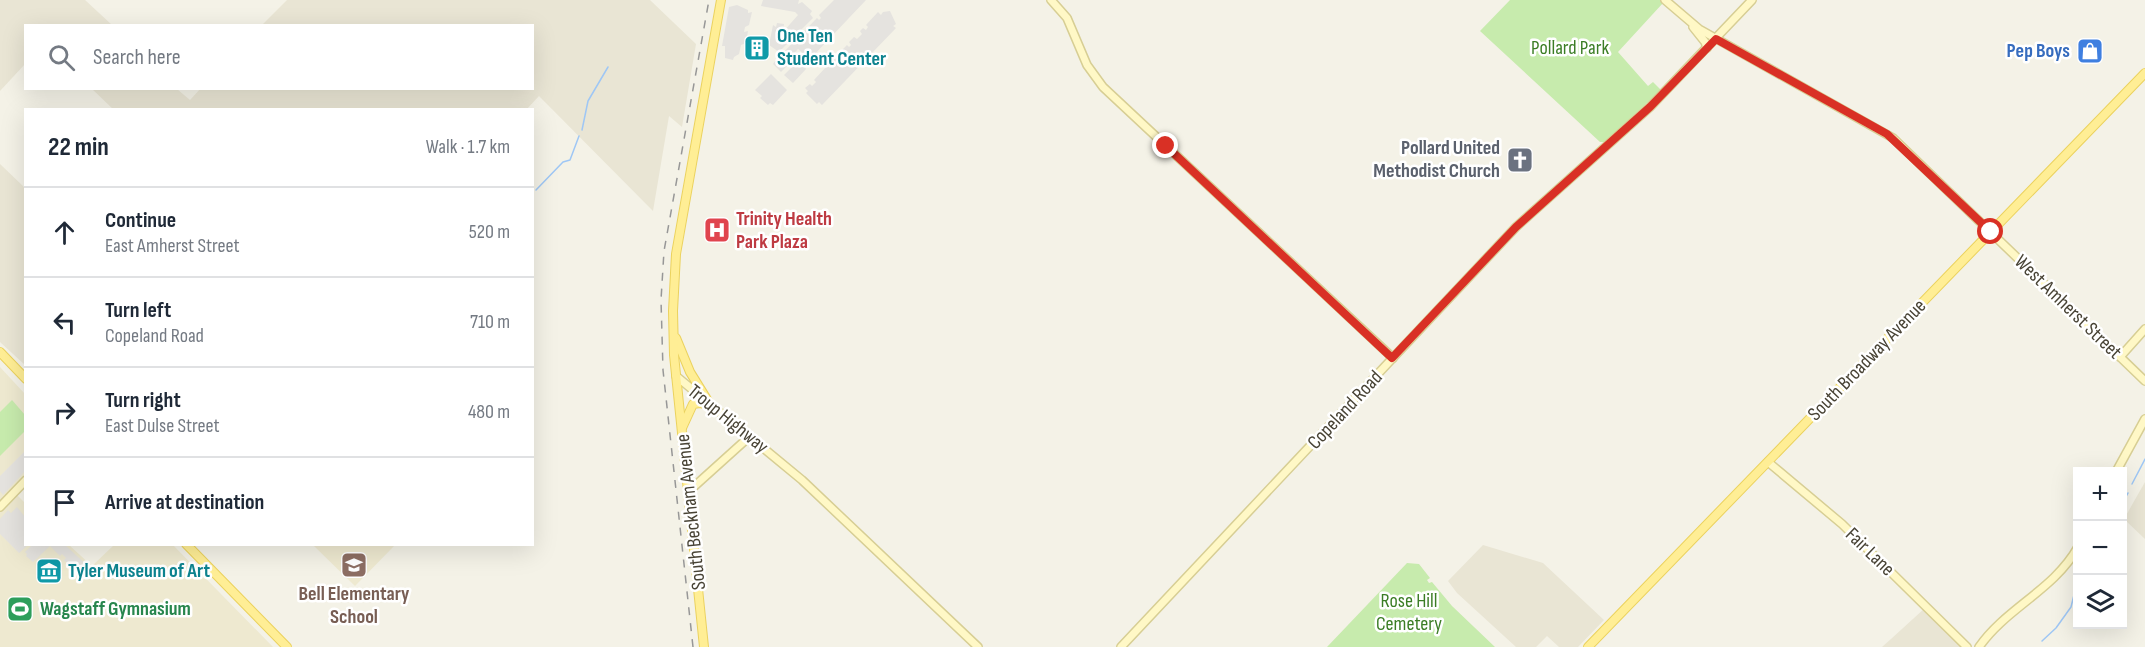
<!DOCTYPE html>
<html lang="en">
<head>
<meta charset="utf-8">
<style>
	:root { --surface:#fff; --page:#f6f6f7; --text:#1f2937; --muted:#747a83; --line:#e0e1e3 }
	body { margin:0; font-family:"Sofia Sans Condensed",sans-serif; background:var(--page); color:var(--text) }
	.controls { position:absolute; right:18px; bottom:18px; display:grid; overflow:hidden; border-radius:0px; box-shadow:0 6px 24px #0002 }
	.controls button { width:54px; height:54px; display:grid; place-items:center; padding:0; border:0; border-bottom:2px solid var(--line); background:var(--surface); color:var(--text); font:30px sans-serif }
	.stop { position:absolute; width:18px; height:18px; margin:-14px; border:4px solid #d93025; border-radius:50%; background:#fff }
	.stop.end { background:#d93025; border-color:#fff; box-shadow:0 2px 6px #0008 }
	.list { margin:0; padding:0; list-style:none }
	h2 { display:flex; justify-content:space-between; align-items:center; height:78px; margin:0; padding:0 24px; font-size:26px }
	h2 small { font-size:20px; font-weight:400; color:var(--muted) }
	.list li { display:grid; grid-template-columns:39px 1fr auto; gap:18px; align-items:center; box-sizing:border-box; height:90px; padding:0 24px; border-top:2px solid var(--line) }
	.list b { display:block; font-size:22px; white-space:nowrap }
	.list p { margin:0; font-size:20px; white-space:nowrap; color:var(--muted) }
	.list em { font-size:20px; font-style:normal; color:var(--muted) }
	.icon { flex:none; width:33px; height:33px; fill:none; stroke:currentColor; stroke-width:2; stroke-linecap:round; stroke-linejoin:round }
	.map { position:relative; flex:none; width:2145px; height:647px; overflow:hidden }
	.search { position:absolute; background:var(--surface); box-shadow:0 6px 24px #0002; left:24px; top:24px; width:510px; height:66px; display:flex; align-items:center; gap:15px; box-sizing:border-box; padding:0 21px; border-radius:0px; color:var(--muted); font-size:22px }
	.panel { position:absolute; background:var(--surface); box-shadow:0 6px 24px #0002; left:24px; top:108px; width:510px; height:438px; border-radius:0px }
	.map>svg:first-child { display:block }
	.residential { fill:#e9e5d4 }
	.education { fill:#eee9d0 }
	.green { fill:#c7ebad }
	.parking { fill:#e5e3df }
	.lines { fill:none; stroke-linecap:round; stroke-linejoin:round }
	.stream { stroke:#9fc7f5; stroke-width:1.5 }
	.secondary-casing { stroke:#d7ce94; stroke-width:10 }
	.primary-casing { stroke:#ebd25e; stroke-width:10 }
	.secondary { stroke:#fff8c6; stroke-width:7 }
	.primary { stroke:#ffee95; stroke-width:8 }
	.rail { stroke:#979797; stroke-width:1.5; stroke-dasharray:8 8; stroke-linecap:butt }
	.route { stroke:#d93025; stroke-width:8 }
	.labels { text-anchor:middle; dominant-baseline:central; stroke-width:5; stroke-linejoin:round; paint-order:stroke }
	.culture-label { font-size:20px; font-weight:bold; fill:#0d838f; stroke:#fff; text-anchor:start }
	.park-label { font-size:20px; fill:#3b7d25; stroke:#fff }
	.shop-label { font-size:20px; font-weight:bold; fill:#366cbe; stroke:#fff; text-anchor:end }
	.worship-label { font-size:20px; font-weight:bold; fill:#5b616d; stroke:#fff; text-anchor:end }
	.health-label { font-size:20px; font-weight:bold; fill:#be3a42; stroke:#fff; text-anchor:start }
	.street-label { font-size:20px; fill:#484335; stroke:#fff }
	.education-label { font-size:20px; font-weight:bold; fill:#785e54; stroke:#fff }
	.leisure-label { font-size:20px; font-weight:bold; fill:#27864d; stroke:#fff; text-anchor:start }
</style>
</head>
<body>
<div class="map">
<svg width="2145" height="647" viewBox="0 0 2145 647">
	<rect width="100%" height="100%" fill="#f4f2e7"/>
	<g class="residential">
		<path d="M 0,0 L 85,0 L 112,25 L 26,26 L 25,64 L 0,91 Z"/>
		<path d="M 287,0 L 650,0 L 696,44 L 682,127 L 669,116 L 653,211 L 539,96 L 526,110 L 114,110 L 92,89 L 177,89 L 190,100 L 201,88 L 532,88 L 532,26 L 262,25 Z"/>
		<path d="M 0,164 L 25,188 L 25,365 L 0,342 Z"/>
		<path d="M 2145,482 L 2145,539 L 2124,519 Z"/>
		<path d="M 1483,545 L 1543,563 L 1604,620 L 1578,647 L 1559,647 L 1547,636 L 1536,647 L 1516,647 L 1457,593 L 1448,581 Z"/>
		<path d="M 1925,608 L 1962,647 L 1882,647 L 1891,639 Z"/>
	</g>
	<g class="education">
		<path d="M 0,367 L 25,394 L 25,486 L 17,495 L 25,503 L 26,544 L 69,545 L 92,566 L 114,545 L 173,545 L 273,647 L 0,647 Z"/>
		<path d="M 313,545 L 395,545 L 355,586 Z"/>
	</g>
	<g class="green">
		<path d="M 1510,0 L 1660,0 L 1663,3 L 1618,52 L 1648,86 L 1653,82 L 1661,90 L 1605,142 L 1600,142 L 1480,31 Z"/>
		<path d="M 12,400 L 25,415 L 25,431 L 0,456 L 0,412 Z"/>
		<path d="M 1407,563 L 1419,564 L 1430,578 L 1427,580 L 1429,583 L 1432,582 L 1452,606 L 1495,647 L 1327,647 Z"/>
	</g>
	<g class="parking">
		<path d="M 763,0 L 799,0 L 798,4 L 802,2 L 812,11 L 810,14 L 813,18 L 779,52 L 769,45 L 773,25 L 776,27 L 777,23 L 784,24 L 783,32 L 798,15 L 795,12 L 761,6 Z"/>
		<path d="M 834,0 L 866,0 L 812,57 L 809,55 L 805,59 L 804,66 L 806,69 L 793,83 L 784,75 L 797,62 L 799,64 L 803,53 L 798,49 L 786,62 L 789,64 L 781,72 L 773,64 L 776,60 L 779,62 L 783,58 L 781,55 L 817,18 L 819,20 L 821,18 L 819,15 Z"/>
		<path d="M 737,5 L 748,10 L 748,13 L 752,12 L 749,25 L 745,27 L 744,32 L 748,31 L 746,43 L 741,45 L 739,54 L 734,57 L 733,60 L 725,58 L 725,46 L 722,46 L 729,7 Z"/>
		<path d="M 890,11 L 896,24 L 893,26 L 896,28 L 822,105 L 819,102 L 817,104 L 806,93 L 808,91 L 805,88 L 810,84 L 812,86 L 816,82 L 814,80 L 827,66 L 830,68 L 835,63 L 832,60 L 847,45 L 849,47 L 851,45 L 849,42 L 854,37 L 857,39 L 862,34 L 860,31 L 863,28 L 866,30 L 868,27 L 866,25 L 878,12 L 881,15 L 883,12 Z"/>
		<path d="M 771,74 L 787,90 L 773,105 L 770,103 L 768,105 L 760,98 L 762,96 L 755,90 Z"/>
		<path d="M 25,451 L 25,471 L 3,495 L 0,491 L 0,476 Z"/>
		<path d="M 17,507 L 25,517 L 26,544 L 28,545 L 19,553 L 0,534 L 0,519 L 8,510 L 11,513 Z"/>
		<path d="M 32,545 L 65,545 L 90,568 L 81,577 L 64,560 L 66,558 L 62,554 L 60,556 L 50,546 L 33,562 L 26,556 L 27,554 L 25,552 Z"/>
	</g>
	<g class="lines">
		<g class="stream">
			<path d="M 582,130 L 588,101 L 608,67"/>
			<path d="M 536,190 L 563,162 L 570,160 L 579,136"/>
			<path d="M 2132,484 L 2145,459"/>
			<path d="M 2122,503 L 2128,493"/>
			<path d="M 2042,641 L 2056,628 L 2071,607 L 2078,579"/>
		</g>
		<defs>
			<g id="secondary">
				<path d="M 1051,0 L 1067,18 L 1087,65 L 1103,87 L 1393,358"/>
				<path d="M 1665,0 L 1699,29 L 1893,138 L 2145,381"/>
				<path d="M 1693,27 L 1705,42 L 1707,48"/>
				<path d="M 2120,357 L 2145,329"/>
				<path d="M 676,376 L 802,480 L 978,647"/>
				<path d="M 1768,462 L 1842,524 L 1967,647"/>
				<path d="M 2116,472 L 2145,419"/>
				<path d="M 688,492 L 749,437"/>
				<path d="M 0,507 L 26,480"/>
				<path d="M 1121,647 L 1516,227 L 1650,107 L 1752,0"/>
				<path d="M 1979,647 C 2006,608 2054,590 2078,547"/>
			</g>
			<g id="primary">
				<path d="M 676,338 L 690,372 L 711,406"/>
				<path d="M 0,352 L 26,379"/>
				<path d="M 682,428 L 693,404 L 700,403 L 711,406"/>
				<path d="M 186,544 L 287,647"/>
				<path d="M 704,647 L 674,355 L 673,311 L 676,254 L 721,0"/>
				<path d="M 1588,647 L 2145,73"/>
			</g>
		</defs>
		<use href="#secondary" class="secondary-casing"/>
		<use href="#primary" class="primary-casing"/>
		<use href="#secondary" class="secondary"/>
		<use href="#primary" class="primary"/>
		<path class="rail" d="M 693,647 L 663,370 L 661,300 L 664,251 L 709,0"/>
	</g>
	<g class="lines">
		<path class="route" d="M 1166,146 L 1392,358 L 1516,227 L 1650,107 L 1716,39 L 1887,134 L 1991,232"/>
	</g>
	<defs>
		<symbol id="building-square" viewBox="-11 -11 22 22"><rect x="-9" y="-9" width="18" height="18" rx="4" fill="#0f9aa8" stroke="#fff"/><path d="M-4-6H4V6H1V3H-1V6H-4ZM-2.5-4.3h1.7v1.8h-1.7ZM.8-4.3h1.7v1.8H.8ZM-2.5-1h1.7V.8h-1.7ZM.8-1h1.7V.8H.8Z" fill="#fff"/></symbol>
		<symbol id="shop-square" viewBox="-11 -11 22 22"><rect x="-9" y="-9" width="18" height="18" rx="4" fill="#3f7fe0" stroke="#fff"/><path d="M-5-2.5h2.3a2.7 3.5 0 0 1 5.4 0H5L5.5 6h-11ZM-1.5-2.5h3a1.5 2.3 0 0 0-3 0Z" fill="#fff"/></symbol>
		<symbol id="church-square" viewBox="-11 -11 22 22"><rect x="-9" y="-9" width="18" height="18" rx="4" fill="#6b7280" stroke="#fff"/><path d="M-1.2-6h2.4v3.5h3.3v2.4h-3.3V6h-2.4V-.1h-3.3v-2.4h3.3Z" fill="#fff"/></symbol>
		<symbol id="hospital-square" viewBox="-11 -11 22 22"><rect x="-9" y="-9" width="18" height="18" rx="4" fill="#e0444e" stroke="#fff"/><path d="M-5-5h3v3.5h4V-5h3V5h-3V1.5h-4V5h-3Z" fill="#fff"/></symbol>
		<symbol id="school-square" viewBox="-11 -11 22 22"><rect x="-9" y="-9" width="18" height="18" rx="4" fill="#8d6e63" stroke="#fff"/><path d="M0-5L7-2L0 1L-7-2ZM-4 1L0 2.5L4 1V4Q0 6-4 4Z" fill="#fff"/></symbol>
		<symbol id="museum-square" viewBox="-11 -11 22 22"><rect x="-9" y="-9" width="18" height="18" rx="4" fill="#0f9aa8" stroke="#fff"/><path d="M0-6L6-3V-2H-6V-3ZM-5-1h2V3h-2ZM-1-1h2V3h-2ZM3-1h2V3H3ZM-6 4H6V6H-6Z" fill="#fff"/></symbol>
		<symbol id="stadium-square" viewBox="-11 -11 22 22"><rect x="-9" y="-9" width="18" height="18" rx="4" fill="#2e9e5b" stroke="#fff"/><path d="M0-5a6.5 5 0 1 0 0 10a6.5 5 0 1 0 0-10ZM-3.5-1.8h7v3.6h-7Z" fill="#fff"/></symbol>
	</defs>
	<g fill-rule="evenodd">
		<use href="#building-square" x="742" y="33" width="30" height="30"/>
		<use href="#shop-square" x="2075" y="36" width="30" height="30"/>
		<use href="#church-square" x="1505" y="145" width="30" height="30"/>
		<use href="#hospital-square" x="702" y="215" width="30" height="30"/>
		<use href="#school-square" x="339" y="550" width="30" height="30"/>
		<use href="#museum-square" x="34" y="556" width="30" height="30"/>
		<use href="#stadium-square" x="5" y="594" width="30" height="30"/>
	</g>
	<g class="labels">
		<g class="culture-label">
			<text x="777" y="36">One Ten<tspan x="777" dy="23">Student Center</tspan></text>
			<text x="68" y="571">Tyler Museum of Art</text>
		</g>
		<g class="park-label">
			<text x="1570" y="48">Pollard Park</text>
			<text x="1409" y="601">Rose Hill<tspan x="1409" dy="23">Cemetery</tspan></text>
		</g>
		<g class="shop-label">
			<text x="2070" y="51">Pep Boys</text>
		</g>
		<g class="worship-label">
			<text x="1500" y="148">Pollard United<tspan x="1500" dy="23">Methodist Church</tspan></text>
		</g>
		<g class="health-label">
			<text x="736" y="219">Trinity Health<tspan x="736" dy="23">Park Plaza</tspan></text>
		</g>
		<g class="street-label">
			<text transform="translate(2068 307) rotate(44)">West Amherst Street</text>
			<text transform="translate(1867 360) rotate(-46)">South Broadway Avenue</text>
			<text transform="translate(1345 410) rotate(-47)">Copeland Road</text>
			<text transform="translate(728 419) rotate(39)">Troup Highway</text>
			<text transform="translate(691 512) rotate(-96)">South Beckham Avenue</text>
			<text transform="translate(1870 552) rotate(44)">Fair Lane</text>
		</g>
		<g class="education-label">
			<text x="354" y="594">Bell Elementary<tspan x="354" dy="23">School</tspan></text>
		</g>
		<g class="leisure-label">
			<text x="40" y="609">Wagstaff Gymnasium</text>
		</g>
	</g>
</svg>
<div class="controls">
<button>+</button>
<button>−</button>
<button><svg class="icon" aria-label="layers" viewBox="0 0 24 24"><path d="M12 4l9 5-9 5-9-5zM3 14l9 5 9-5"/></svg></button>
</div>
<div class="stop" style="left:1991px;top:232px"></div>
<div class="stop end" style="left:1166px;top:146px"></div>
<div class="search"><svg class="icon" aria-label="search" viewBox="0 0 24 24"><circle cx="10" cy="10" r="6"/><path d="M15 15l6 6"/></svg>Search here</div>
<section class="panel">
<h2>22 min<small>Walk · 1.7 km</small></h2>
<ul class="list">
<li><svg class="icon" aria-label="ahead" viewBox="0 0 24 24"><path d="M12 20V5M6 11l6-6 6 6"/></svg><div><b>Continue</b><p>East Amherst Street</p></div><em>520 m</em></li>
<li><svg class="icon" aria-label="left" viewBox="0 0 24 24"><path d="M17 20v-9H6M10 6l-5 5 5 5"/></svg><div><b>Turn left</b><p>Copeland Road</p></div><em>710 m</em></li>
<li><svg class="icon" aria-label="right" viewBox="0 0 24 24"><path d="M7 20v-9h11M14 6l5 5-5 5"/></svg><div><b>Turn right</b><p>East Dulse Street</p></div><em>480 m</em></li>
<li><svg class="icon" aria-label="arrive" viewBox="0 0 24 24"><path d="M6 21V4h12l-3 4 3 4H6"/></svg><div><b>Arrive at destination</b></div></li>
</ul>
</section>
</div>
</body>
</html>
